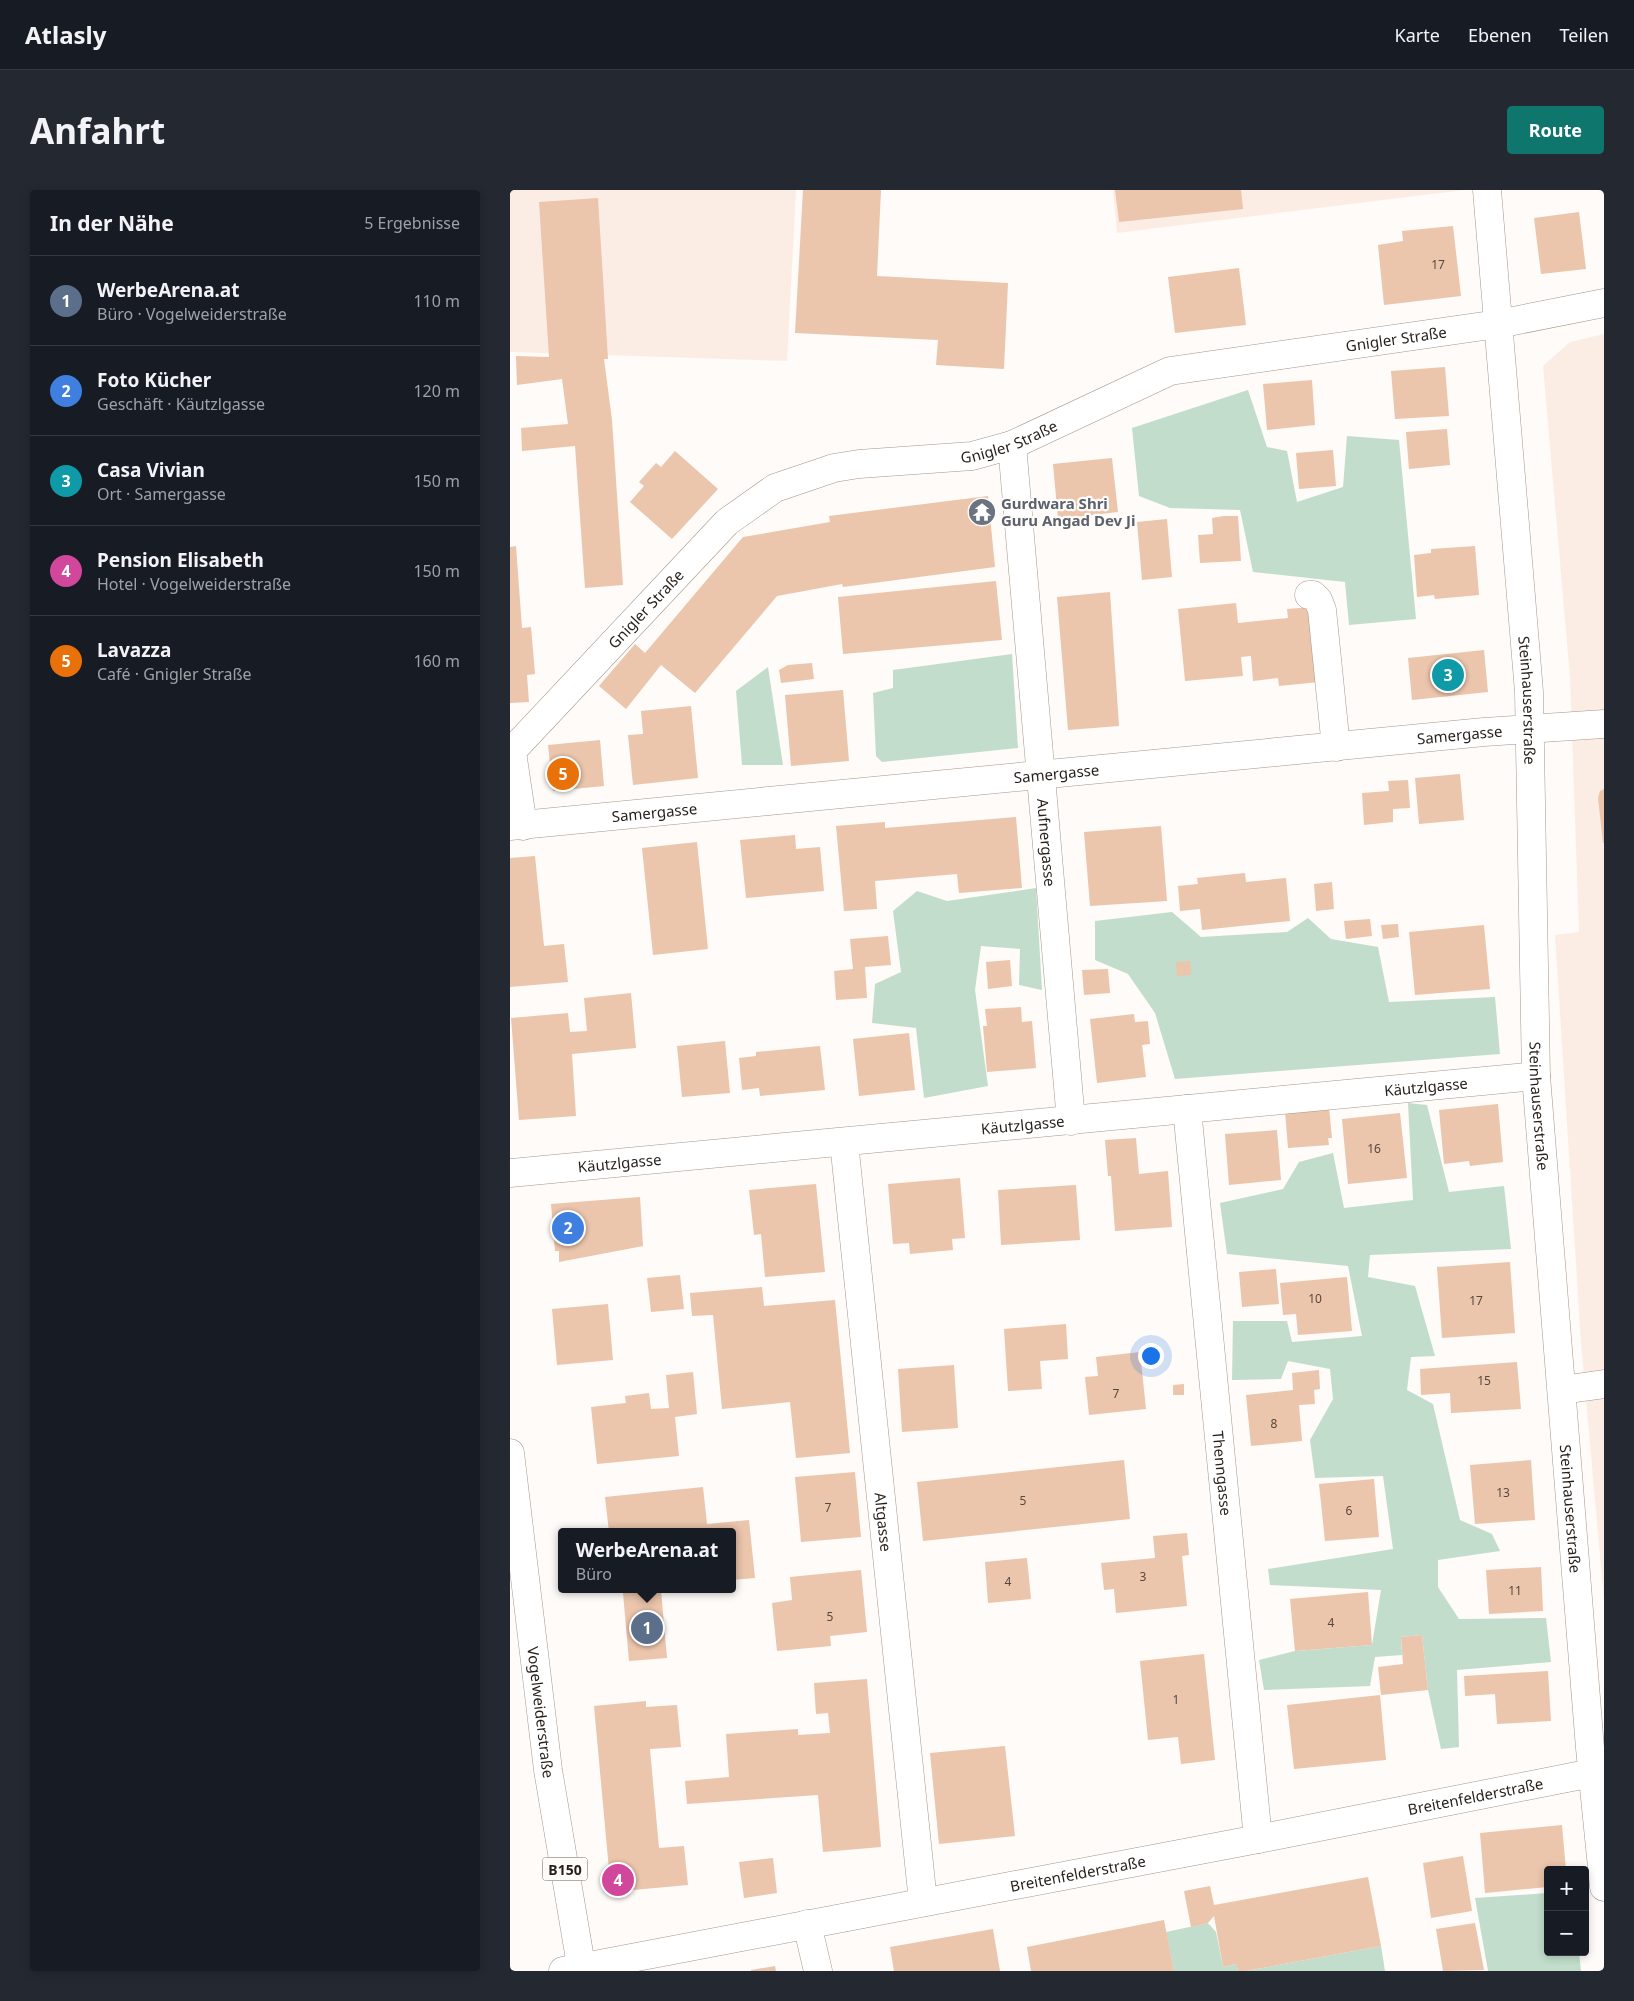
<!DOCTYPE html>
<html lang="de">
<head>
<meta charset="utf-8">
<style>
	:root { --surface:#171b24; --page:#242831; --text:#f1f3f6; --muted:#9ea1a6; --line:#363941; --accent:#0f766e }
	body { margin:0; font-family:"Noto Sans",sans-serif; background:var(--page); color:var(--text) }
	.controls { position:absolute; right:15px; bottom:15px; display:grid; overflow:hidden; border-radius:5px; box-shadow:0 2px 8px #0003 }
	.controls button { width:45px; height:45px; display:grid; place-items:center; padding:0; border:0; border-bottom:1px solid var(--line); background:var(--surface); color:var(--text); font:25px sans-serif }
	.you { position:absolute; left:640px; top:1165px; width:18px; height:18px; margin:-12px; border:4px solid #fff; border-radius:50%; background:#1a73e8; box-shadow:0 0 0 8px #1a73e833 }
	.badge { display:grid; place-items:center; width:32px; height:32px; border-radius:50%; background:var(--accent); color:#fff; font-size:16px; font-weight:700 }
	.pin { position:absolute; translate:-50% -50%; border:2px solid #fff; box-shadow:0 1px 5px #0006 }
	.popup { position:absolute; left:48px; top:1338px; width:178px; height:65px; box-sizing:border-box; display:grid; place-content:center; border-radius:5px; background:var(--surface); filter:drop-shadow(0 1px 4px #0005); font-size:16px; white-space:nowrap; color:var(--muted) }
	.popup b { font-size:19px; color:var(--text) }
	.popup::after { content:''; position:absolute; left:50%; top:100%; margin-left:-10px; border:10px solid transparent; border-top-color:var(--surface) }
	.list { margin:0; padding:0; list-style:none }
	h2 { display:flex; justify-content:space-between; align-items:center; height:65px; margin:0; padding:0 20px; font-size:21px }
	h2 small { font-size:16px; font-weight:400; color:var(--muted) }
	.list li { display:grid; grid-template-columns:32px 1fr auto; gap:15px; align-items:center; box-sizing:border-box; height:90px; padding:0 20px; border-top:1px solid var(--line) }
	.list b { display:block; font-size:19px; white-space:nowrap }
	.list p { margin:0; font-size:16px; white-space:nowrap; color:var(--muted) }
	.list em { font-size:16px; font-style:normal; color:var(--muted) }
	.map { position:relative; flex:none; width:1094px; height:1781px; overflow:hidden; border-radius:5px }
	header { display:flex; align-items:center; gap:30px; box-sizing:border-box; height:70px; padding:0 25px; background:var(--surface); border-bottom:1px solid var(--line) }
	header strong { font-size:24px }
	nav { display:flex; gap:28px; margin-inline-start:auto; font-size:18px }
	.intro { display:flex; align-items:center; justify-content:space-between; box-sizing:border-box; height:120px; padding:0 30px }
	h1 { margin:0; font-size:35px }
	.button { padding:12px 22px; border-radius:5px; background:var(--accent); color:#fff; font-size:18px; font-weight:700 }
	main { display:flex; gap:30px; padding:0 30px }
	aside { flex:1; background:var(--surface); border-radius:5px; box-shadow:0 2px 8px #0003 }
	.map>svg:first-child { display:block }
	.built { fill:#fcede4 }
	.green { fill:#c2ddcc }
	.building { fill:#ebc5ac }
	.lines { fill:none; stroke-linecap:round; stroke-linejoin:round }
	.minor-casing { stroke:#a6968b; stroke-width:29 }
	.major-casing { stroke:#a6968b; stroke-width:29 }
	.minor { stroke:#fff; stroke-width:28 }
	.major { stroke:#fff; stroke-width:28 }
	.labels { text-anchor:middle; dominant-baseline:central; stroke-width:4.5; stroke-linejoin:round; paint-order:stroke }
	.number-label { font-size:12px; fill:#57483f }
	.shield { fill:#fefbf8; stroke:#67615d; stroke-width:1 }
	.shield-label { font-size:14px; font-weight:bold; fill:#261f1b }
	.street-label { font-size:15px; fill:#261f1b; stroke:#fefbf8 }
	.worship-label { font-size:15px; font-weight:bold; fill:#5b616d; stroke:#fefbf8; text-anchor:start }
</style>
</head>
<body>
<header>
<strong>Atlasly</strong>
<nav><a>Karte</a><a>Ebenen</a><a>Teilen</a></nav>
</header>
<div class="intro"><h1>Anfahrt</h1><a class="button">Route</a></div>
<main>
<aside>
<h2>In der Nähe<small>5 Ergebnisse</small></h2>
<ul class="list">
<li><span class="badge" style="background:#5c6f8a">1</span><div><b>WerbeArena.at</b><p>Büro · Vogelweiderstraße</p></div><em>110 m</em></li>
<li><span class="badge" style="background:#3f7fe0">2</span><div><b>Foto Kücher</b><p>Geschäft · Käutzlgasse</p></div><em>120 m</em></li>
<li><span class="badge" style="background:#0f9aa8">3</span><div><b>Casa Vivian</b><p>Ort · Samergasse</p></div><em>150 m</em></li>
<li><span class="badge" style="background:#d1479c">4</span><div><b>Pension Elisabeth</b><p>Hotel · Vogelweiderstraße</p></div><em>150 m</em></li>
<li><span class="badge" style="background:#e8710a">5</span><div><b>Lavazza</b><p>Café · Gnigler Straße</p></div><em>160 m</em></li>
</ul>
</aside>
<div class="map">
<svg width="1094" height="1781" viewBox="0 0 1094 1781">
	<rect width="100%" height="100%" fill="#fefbf8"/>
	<g class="built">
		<path d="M 0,0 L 286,0 L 277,171 L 0,162 Z"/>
		<path d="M 603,0 L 954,0 L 607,43 Z"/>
		<path d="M 1094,144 L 1094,1411 L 1071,1153 L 1045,745 L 1069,742 L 1060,488 L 1033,176 L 1060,152 Z"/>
	</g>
	<g class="green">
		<path d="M 738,200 L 757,257 L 777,261 L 787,312 L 833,297 L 837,246 L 889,250 L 906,429 L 839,435 L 835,392 L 743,382 L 730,320 L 660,318 L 629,306 L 622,238 Z"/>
		<path d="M 502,464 L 508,558 L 372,572 L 366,566 L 363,503 L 383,498 L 383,480 Z"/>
		<path d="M 258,477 L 273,575 L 232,575 L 226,501 Z"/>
		<path d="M 526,698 L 532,800 L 509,795 L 510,759 L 471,756 L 465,800 L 478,896 L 414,908 L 406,838 L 362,833 L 365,794 L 391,782 L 383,721 L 407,701 L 437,711 Z"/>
		<path d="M 662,722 L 691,747 L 777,742 L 798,728 L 821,749 L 868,757 L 879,812 L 985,807 L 990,864 L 665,889 L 645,823 L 618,784 L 585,770 L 585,731 Z"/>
		<path d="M 898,913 L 917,915 L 939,1002 L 994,996 L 1001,1059 L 860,1065 L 858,1087 L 905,1096 L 925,1166 L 901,1167 L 897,1200 L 923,1214 L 950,1330 L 982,1344 L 990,1361 L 928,1370 L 928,1397 L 949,1429 L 1036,1428 L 1041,1472 L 947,1480 L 949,1557 L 931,1559 L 918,1500 L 912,1445 L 891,1447 L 892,1465 L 865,1467 L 860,1496 L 754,1500 L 749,1470 L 785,1461 L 862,1455 L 871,1400 L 760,1395 L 758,1379 L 883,1359 L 873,1286 L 805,1288 L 800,1250 L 823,1209 L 820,1179 L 778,1171 L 771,1189 L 722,1190 L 723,1131 L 777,1131 L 782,1152 L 852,1146 L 838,1076 L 717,1064 L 710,1013 L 773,999 L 789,972 L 823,963 L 834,1018 L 903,1010 Z"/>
		<path d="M 1038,1703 L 1038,1762 L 1069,1762 L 1071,1781 L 978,1781 L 965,1708 Z"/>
		<path d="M 698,1733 L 706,1742 L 713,1777 L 726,1774 L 728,1781 L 664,1781 L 656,1742 Z"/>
		<path d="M 871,1756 L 875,1781 L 736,1781 Z"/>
	</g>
	<g class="building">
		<path d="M 293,0 L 371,0 L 367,86 L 498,93 L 494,179 L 426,175 L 428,150 L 285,143 Z"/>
		<path d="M 605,0 L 731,0 L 733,19 L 609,32 Z"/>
		<path d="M 88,8 L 98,169 L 94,169 L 102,230 L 113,395 L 75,398 L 65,256 L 12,261 L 11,238 L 58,234 L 52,189 L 7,195 L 6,166 L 39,167 L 29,12 Z"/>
		<path d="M 1069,22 L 1076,79 L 1031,84 L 1024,28 Z"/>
		<path d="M 943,36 L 951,106 L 874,115 L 868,55 L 893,51 L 892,41 Z"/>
		<path d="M 729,78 L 736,135 L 665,143 L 658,87 Z"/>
		<path d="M 935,177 L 939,226 L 885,229 L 881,181 Z"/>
		<path d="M 802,190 L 805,235 L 757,240 L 753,194 Z"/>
		<path d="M 937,239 L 940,275 L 899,279 L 896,242 Z"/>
		<path d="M 823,260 L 826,296 L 789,299 L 786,263 Z"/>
		<path d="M 165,261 L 208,299 L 162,349 L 120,312 L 134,296 L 129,292 L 146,273 L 151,277 Z"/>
		<path d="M 602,268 L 608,322 L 548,329 L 543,274 Z"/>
		<path d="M 478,306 L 485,377 L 333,397 L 332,394 L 267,406 L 185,503 L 151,475 L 116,519 L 89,496 L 125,454 L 135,463 L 233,347 L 320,332 L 319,326 Z"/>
		<path d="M 714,326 L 728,326 L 731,371 L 690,373 L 688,345 L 703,344 L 702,328 Z"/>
		<path d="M 657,329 L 662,387 L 632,390 L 627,332 Z"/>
		<path d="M 6,356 L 12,438 L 21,437 L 25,484 L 17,485 L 19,512 L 0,513 L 0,357 Z"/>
		<path d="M 965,356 L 969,405 L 925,409 L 924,405 L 907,407 L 904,365 L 921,363 L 921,359 Z"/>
		<path d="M 486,391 L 492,450 L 333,464 L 328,407 Z"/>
		<path d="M 600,402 L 609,536 L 558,540 L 547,407 Z"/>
		<path d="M 726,413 L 728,433 L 778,428 L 777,419 L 802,417 L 809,492 L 769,496 L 768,488 L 743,491 L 741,466 L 731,467 L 733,486 L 675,491 L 668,419 Z"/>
		<path d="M 974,460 L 978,502 L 902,510 L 898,468 Z"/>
		<path d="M 302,473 L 304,489 L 271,493 L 269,480 L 278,475 Z"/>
		<path d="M 333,500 L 339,571 L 281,576 L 275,505 Z"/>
		<path d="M 181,516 L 188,588 L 123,595 L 118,545 L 133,544 L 131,521 Z"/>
		<path d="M 90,550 L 94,596 L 43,601 L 38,555 Z"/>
		<path d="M 950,584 L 954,630 L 909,634 L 905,588 Z"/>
		<path d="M 898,590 L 900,618 L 883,619 L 883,632 L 854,635 L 852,603 L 879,601 L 878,591 Z"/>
		<path d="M 1094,599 L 1094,653 L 1093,653 L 1088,608 L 1090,601 Z"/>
		<path d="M 506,627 L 512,698 L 449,703 L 447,684 L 365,691 L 367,719 L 334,721 L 326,636 L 375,632 L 375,638 Z"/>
		<path d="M 651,636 L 657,711 L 580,716 L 574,642 Z"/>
		<path d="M 285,645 L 286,659 L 310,657 L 314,701 L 236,708 L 230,650 Z"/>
		<path d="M 187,652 L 198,759 L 143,765 L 132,658 Z"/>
		<path d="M 25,666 L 34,756 L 54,754 L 58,792 L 0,797 L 0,668 Z"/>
		<path d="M 735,683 L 736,692 L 776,688 L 780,731 L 692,740 L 690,719 L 670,721 L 668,696 L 688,694 L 687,688 Z"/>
		<path d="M 822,692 L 824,719 L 806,721 L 804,694 Z"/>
		<path d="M 860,729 L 862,746 L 836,749 L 834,731 Z"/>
		<path d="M 888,734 L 889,747 L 873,749 L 871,735 Z"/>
		<path d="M 974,735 L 980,799 L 905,805 L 899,742 Z"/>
		<path d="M 378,746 L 381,775 L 355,777 L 357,808 L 326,810 L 324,781 L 343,779 L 340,749 Z"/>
		<path d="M 500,770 L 502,796 L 478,799 L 476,772 Z"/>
		<path d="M 680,771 L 681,785 L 667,786 L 666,772 Z"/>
		<path d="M 598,779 L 600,803 L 574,805 L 572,780 Z"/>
		<path d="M 121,803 L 126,858 L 62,864 L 66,926 L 9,930 L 1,828 L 58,823 L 60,842 L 77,841 L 74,808 Z"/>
		<path d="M 511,817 L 512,832 L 522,831 L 526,878 L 477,882 L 473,836 L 477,836 L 475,819 Z"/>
		<path d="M 624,824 L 625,832 L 638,831 L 640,854 L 632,855 L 636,887 L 587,893 L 580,829 Z"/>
		<path d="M 399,843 L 405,900 L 349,906 L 343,849 Z"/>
		<path d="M 215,851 L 220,903 L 172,907 L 167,856 Z"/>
		<path d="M 310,856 L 315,900 L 250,906 L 249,898 L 232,900 L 229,868 L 246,866 L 246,862 Z"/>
		<path d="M 988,914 L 993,972 L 960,976 L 959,971 L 934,974 L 929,920 Z"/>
		<path d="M 819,917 L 822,948 L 818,948 L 819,955 L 778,958 L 775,921 Z"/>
		<path d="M 890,923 L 897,988 L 838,994 L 832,929 Z"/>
		<path d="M 767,940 L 771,990 L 719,995 L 715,944 Z"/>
		<path d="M 626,948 L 629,984 L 658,981 L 662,1037 L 605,1041 L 601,986 L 598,986 L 595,950 Z"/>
		<path d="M 450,988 L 455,1048 L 442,1049 L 443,1060 L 400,1064 L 399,1053 L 383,1054 L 378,994 Z"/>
		<path d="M 306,994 L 315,1082 L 255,1087 L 251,1044 L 244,1045 L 239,1000 Z"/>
		<path d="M 566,995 L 570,1050 L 491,1055 L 488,1000 Z"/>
		<path d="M 130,1007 L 133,1056 L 49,1072 L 49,1061 L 45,1061 L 41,1014 Z"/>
		<path d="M 1000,1072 L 1005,1143 L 932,1148 L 927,1077 Z"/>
		<path d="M 766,1079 L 769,1114 L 732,1117 L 729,1082 Z"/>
		<path d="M 170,1085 L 174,1119 L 141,1122 L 137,1088 Z"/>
		<path d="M 837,1087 L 842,1141 L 788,1145 L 786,1124 L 773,1125 L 770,1093 Z"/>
		<path d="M 252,1097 L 254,1116 L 325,1110 L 340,1263 L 286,1268 L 280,1212 L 212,1219 L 203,1125 L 182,1126 L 180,1103 Z"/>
		<path d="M 98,1114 L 103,1170 L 47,1175 L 42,1119 Z"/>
		<path d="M 556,1134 L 558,1169 L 530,1171 L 532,1199 L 498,1201 L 494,1139 Z"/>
		<path d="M 630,1162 L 636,1219 L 579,1225 L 575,1187 L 588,1186 L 586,1167 Z"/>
		<path d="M 1007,1172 L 1011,1219 L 941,1223 L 940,1203 L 911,1205 L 910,1179 Z"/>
		<path d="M 444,1175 L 448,1238 L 392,1242 L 388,1179 Z"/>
		<path d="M 809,1180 L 810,1199 L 804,1200 L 805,1214 L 789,1215 L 792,1251 L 741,1256 L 736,1205 L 783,1200 L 782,1183 Z"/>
		<path d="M 183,1182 L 187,1224 L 165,1227 L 169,1266 L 87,1274 L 81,1217 L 116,1213 L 115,1206 L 139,1203 L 141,1219 L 159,1218 L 156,1185 Z"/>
		<path d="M 674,1194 L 674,1205 L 663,1205 L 663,1195 Z"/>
		<path d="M 614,1270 L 620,1329 L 413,1351 L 407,1292 Z"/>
		<path d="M 1021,1270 L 1025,1330 L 965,1334 L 960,1275 Z"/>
		<path d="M 345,1282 L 351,1347 L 291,1352 L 285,1287 Z"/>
		<path d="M 864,1289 L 869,1347 L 815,1351 L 809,1294 Z"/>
		<path d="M 193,1297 L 197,1334 L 239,1330 L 245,1388 L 222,1390 L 222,1342 L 99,1342 L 95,1307 Z"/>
		<path d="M 677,1343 L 679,1365 L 672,1366 L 677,1416 L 606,1423 L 604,1399 L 594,1400 L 591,1373 L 645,1368 L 643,1346 Z"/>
		<path d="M 517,1368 L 521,1409 L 478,1413 L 475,1372 Z"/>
		<path d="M 1031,1377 L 1033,1421 L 979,1424 L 976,1380 Z"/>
		<path d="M 351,1380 L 357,1442 L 320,1446 L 321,1456 L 267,1461 L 262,1413 L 282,1410 L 280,1387 Z"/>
		<path d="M 151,1400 L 157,1468 L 119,1471 L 113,1403 Z"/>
		<path d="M 858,1402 L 862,1455 L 785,1461 L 780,1409 Z"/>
		<path d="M 912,1445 L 918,1500 L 871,1505 L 868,1477 L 893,1474 L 891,1447 Z"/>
		<path d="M 694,1464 L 705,1570 L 671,1574 L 668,1547 L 638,1550 L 630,1471 Z"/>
		<path d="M 1038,1481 L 1041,1531 L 987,1534 L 985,1504 L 955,1506 L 954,1486 Z"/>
		<path d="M 357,1489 L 371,1657 L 313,1662 L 308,1605 L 177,1614 L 175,1591 L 219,1587 L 216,1544 L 288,1539 L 288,1545 L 320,1543 L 318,1523 L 306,1524 L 304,1493 Z"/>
		<path d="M 870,1505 L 876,1570 L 784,1579 L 777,1515 Z"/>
		<path d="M 136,1511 L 136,1517 L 167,1515 L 171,1557 L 140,1559 L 149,1658 L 174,1656 L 178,1695 L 101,1702 L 84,1516 Z"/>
		<path d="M 495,1556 L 505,1646 L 429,1654 L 420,1563 Z"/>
		<path d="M 1052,1635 L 1056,1680 L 1038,1680 L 1038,1697 L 975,1703 L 970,1643 Z"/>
		<path d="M 953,1666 L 962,1721 L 921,1728 L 913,1673 Z"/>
		<path d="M 263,1668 L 267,1703 L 234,1708 L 229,1672 Z"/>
		<path d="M 858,1687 L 871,1756 L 736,1781 L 728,1781 L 726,1774 L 713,1777 L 704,1726 L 698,1733 L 681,1737 L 674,1701 L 700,1696 L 704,1715 Z"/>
		<path d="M 654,1730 L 664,1781 L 521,1781 L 517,1757 Z"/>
		<path d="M 965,1733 L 974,1780 L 933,1781 L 926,1739 Z"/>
		<path d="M 483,1739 L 490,1781 L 384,1781 L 380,1757 Z"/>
		<path d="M 265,1776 L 266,1781 L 241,1781 L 241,1780 Z"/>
	</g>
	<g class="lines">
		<defs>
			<g id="minor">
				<path id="s1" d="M 977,0 L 1019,502 L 1026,886 L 1080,1558 L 1094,1697"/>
				<path id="s2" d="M 502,255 L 561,931"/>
				<path d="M 799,405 L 803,405 L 808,410 L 812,420 L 826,557"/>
				<path d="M 2,562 L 13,636"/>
				<path id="s3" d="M 0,563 L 217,332 L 265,298 L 324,278 L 349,274 L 462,266 L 502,255 L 660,181 L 988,134 L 1094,113"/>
				<path id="s4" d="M 0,636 L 974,542 L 1094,534"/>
				<path id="s5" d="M 677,919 L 748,1649"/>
				<path id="s6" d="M 334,952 L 413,1712"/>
				<path id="s7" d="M 0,983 L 1026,886"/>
				<path d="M 1052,1200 L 1094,1194"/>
				<path d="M 297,1734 L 308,1781"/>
				<path id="s8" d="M 53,1781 L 748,1649 L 1082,1583"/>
			</g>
			<g id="major">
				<path id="s9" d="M 0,1263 L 38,1580 L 72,1781"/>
			</g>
		</defs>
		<use href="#minor" class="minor-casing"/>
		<use href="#major" class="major-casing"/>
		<use href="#minor" class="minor"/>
		<use href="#major" class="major"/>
	</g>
	<defs>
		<symbol id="temple-disc" viewBox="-11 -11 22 22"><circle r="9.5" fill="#6b7280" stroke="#fefbf8"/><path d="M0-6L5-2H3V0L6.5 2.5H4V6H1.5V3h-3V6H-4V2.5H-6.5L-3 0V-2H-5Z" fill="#fff"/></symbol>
	</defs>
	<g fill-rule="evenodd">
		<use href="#temple-disc" x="456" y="306" width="32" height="32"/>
	</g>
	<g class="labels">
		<g class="number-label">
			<text x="928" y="74">17</text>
			<text x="864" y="958">16</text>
			<text x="805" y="1108">10</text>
			<text x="966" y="1110">17</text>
			<text x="974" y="1190">15</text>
			<text x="606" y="1203">7</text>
			<text x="764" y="1233">8</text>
			<text x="993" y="1302">13</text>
			<text x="513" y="1310">5</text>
			<text x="318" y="1317">7</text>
			<text x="839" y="1320">6</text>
			<text x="633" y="1386">3</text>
			<text x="498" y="1391">4</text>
			<text x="1005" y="1400">11</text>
			<text x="320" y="1426">5</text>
			<text x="821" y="1432">4</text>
			<text x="666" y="1509">1</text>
		</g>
		<rect class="shield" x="32.5" y="1667.5" width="45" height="23" rx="4"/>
		<g class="shield-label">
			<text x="55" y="1679">B150</text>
		</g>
		<g class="street-label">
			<text stroke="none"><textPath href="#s3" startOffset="1021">Gnigler Straße</textPath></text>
			<text stroke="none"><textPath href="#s3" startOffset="616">Gnigler Straße</textPath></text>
			<text stroke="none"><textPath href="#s3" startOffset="198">Gnigler Straße</textPath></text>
			<text stroke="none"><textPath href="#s1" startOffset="512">Steinhauserstraße</textPath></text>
			<text stroke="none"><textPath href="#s4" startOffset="954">Samergasse</textPath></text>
			<text stroke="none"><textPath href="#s4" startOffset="549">Samergasse</textPath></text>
			<text stroke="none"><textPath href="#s4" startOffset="145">Samergasse</textPath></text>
			<text stroke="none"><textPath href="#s2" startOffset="399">Aufnergasse</textPath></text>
			<text stroke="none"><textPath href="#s7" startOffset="920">Käutzlgasse</textPath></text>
			<text stroke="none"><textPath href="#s1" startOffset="918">Steinhauserstraße</textPath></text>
			<text stroke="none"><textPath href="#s7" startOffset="515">Käutzlgasse</textPath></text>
			<text stroke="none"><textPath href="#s7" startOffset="110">Käutzlgasse</textPath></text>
			<text stroke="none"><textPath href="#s5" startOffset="366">Thenngasse</textPath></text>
			<text stroke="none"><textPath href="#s1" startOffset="1322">Steinhauserstraße</textPath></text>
			<text stroke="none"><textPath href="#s6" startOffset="382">Altgasse</textPath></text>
			<text stroke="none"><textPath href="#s9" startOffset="261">Vogelweiderstraße</textPath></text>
			<text stroke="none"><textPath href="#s8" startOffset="929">Breitenfelderstraße</textPath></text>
			<text stroke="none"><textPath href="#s8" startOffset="524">Breitenfelderstraße</textPath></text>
		</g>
		<g class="worship-label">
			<text x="491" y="313">Gurdwara Shri<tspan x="491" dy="17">Guru Angad Dev Ji</tspan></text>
		</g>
	</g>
</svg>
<div class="controls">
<button>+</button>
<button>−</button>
</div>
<div class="you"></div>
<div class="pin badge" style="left:137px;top:1438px;background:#5c6f8a">1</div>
<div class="popup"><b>WerbeArena.at</b>Büro</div>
<div class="pin badge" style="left:58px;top:1038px;background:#3f7fe0">2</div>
<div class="pin badge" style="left:938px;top:485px;background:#0f9aa8">3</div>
<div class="pin badge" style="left:108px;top:1690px;background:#d1479c">4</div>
<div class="pin badge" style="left:53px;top:584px;background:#e8710a">5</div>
</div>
</main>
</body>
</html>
